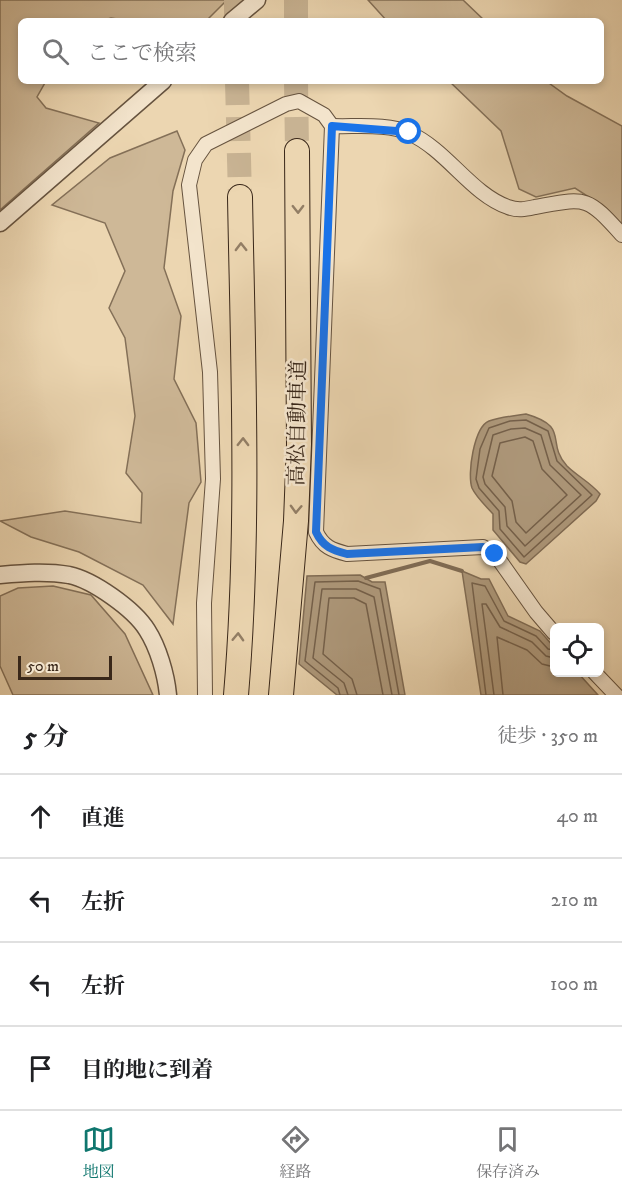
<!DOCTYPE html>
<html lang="ja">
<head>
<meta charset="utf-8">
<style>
	:root { --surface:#fff; --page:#f2f2f2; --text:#202124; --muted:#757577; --line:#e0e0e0; --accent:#0f766e }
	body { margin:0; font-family:"IM FELL DW Pica","Noto Serif JP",serif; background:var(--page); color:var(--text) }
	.controls { position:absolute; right:18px; bottom:18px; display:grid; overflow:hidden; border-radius:9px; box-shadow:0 3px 9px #0003 }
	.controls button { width:54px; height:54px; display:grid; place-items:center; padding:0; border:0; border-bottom:2px solid var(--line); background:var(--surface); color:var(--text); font:30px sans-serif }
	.scale { position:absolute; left:18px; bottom:15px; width:94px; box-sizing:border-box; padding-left:6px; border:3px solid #392719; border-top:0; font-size:16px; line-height:21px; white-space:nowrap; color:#392719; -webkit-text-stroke:4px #f3e4cc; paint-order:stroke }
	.stop { position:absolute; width:18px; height:18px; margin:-14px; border:4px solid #1a73e8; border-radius:50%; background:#fff }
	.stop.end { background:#1a73e8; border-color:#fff; box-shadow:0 2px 6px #0008 }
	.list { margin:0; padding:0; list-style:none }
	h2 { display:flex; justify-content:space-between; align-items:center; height:78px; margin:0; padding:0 24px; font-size:26px }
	h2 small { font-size:20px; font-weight:400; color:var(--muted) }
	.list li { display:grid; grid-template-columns:39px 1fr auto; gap:18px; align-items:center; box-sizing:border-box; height:84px; padding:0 24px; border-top:2px solid var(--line) }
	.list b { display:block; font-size:22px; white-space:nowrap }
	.list em { font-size:20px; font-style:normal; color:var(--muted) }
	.icon { flex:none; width:33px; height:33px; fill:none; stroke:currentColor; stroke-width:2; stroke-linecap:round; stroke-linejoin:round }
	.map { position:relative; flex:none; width:622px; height:695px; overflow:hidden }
	.search { position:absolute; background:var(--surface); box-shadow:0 3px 9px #0003; left:18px; right:18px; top:18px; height:66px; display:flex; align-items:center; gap:15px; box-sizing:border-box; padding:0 21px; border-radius:9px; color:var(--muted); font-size:22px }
	.sheet { height:414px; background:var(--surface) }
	nav { display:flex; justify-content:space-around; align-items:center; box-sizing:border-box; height:84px; border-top:2px solid var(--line); background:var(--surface); font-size:16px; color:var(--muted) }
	nav a { display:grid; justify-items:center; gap:3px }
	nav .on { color:var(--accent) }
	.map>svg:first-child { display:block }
	.green { fill:#ceb897; stroke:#847058; stroke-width:1.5 }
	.water { fill:#af9a7d; stroke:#806c55; stroke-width:1.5 }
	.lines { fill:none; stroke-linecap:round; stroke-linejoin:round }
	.shore { stroke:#74604b; stroke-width:1.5 }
	.stream { stroke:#806c55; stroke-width:4 }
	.motorway-tunnel { stroke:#c8b393; stroke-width:24; stroke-dasharray:24 12; stroke-linecap:butt }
	.minor-casing { stroke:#66533f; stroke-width:16 }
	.tertiary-casing { stroke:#66533f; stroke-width:19 }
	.motorway-casing { stroke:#392719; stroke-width:26 }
	.minor { stroke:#f3e4cc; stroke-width:14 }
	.tertiary { stroke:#f3e4cc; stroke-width:16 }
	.motorway { stroke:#ecd6b1; stroke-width:24 }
	.oneway { stroke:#927e65 }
	.route { stroke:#1a73e8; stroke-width:8 }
	.labels { text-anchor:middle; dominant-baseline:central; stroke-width:5; stroke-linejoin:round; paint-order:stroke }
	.street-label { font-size:21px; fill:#392719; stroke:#f3e4cc }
</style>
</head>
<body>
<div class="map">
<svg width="622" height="695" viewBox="0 0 622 695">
	<rect width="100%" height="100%" fill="#ecd6b1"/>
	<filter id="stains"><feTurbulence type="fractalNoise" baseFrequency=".00333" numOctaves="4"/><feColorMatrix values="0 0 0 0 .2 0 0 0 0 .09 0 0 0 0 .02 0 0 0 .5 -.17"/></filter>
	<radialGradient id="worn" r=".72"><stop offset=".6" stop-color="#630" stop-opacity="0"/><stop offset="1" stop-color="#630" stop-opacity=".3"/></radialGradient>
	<g class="green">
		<path d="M 0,0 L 227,0 L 206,21 L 130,21 L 111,18 L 101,21 L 21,21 L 21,81 L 46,81 L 37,97 L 46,108 L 99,123 L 0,210 Z"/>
		<path d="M 368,0 L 463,0 L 485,21 L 387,21 Z"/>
		<path d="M 449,81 L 546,81 L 567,96 L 622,126 L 622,225 L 606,208 L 575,188 L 536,197 L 519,189 L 501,131 Z"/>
		<path d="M 177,131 L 185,150 L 173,191 L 164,268 L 181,316 L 174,379 L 196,423 L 201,482 L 189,503 L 173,624 L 143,585 L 79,552 L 31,537 L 0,521 L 65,511 L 141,523 L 142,493 L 126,473 L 135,416 L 125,338 L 109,308 L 125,271 L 105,223 L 52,205 L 110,158 Z"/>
		<path d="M 53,586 L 91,595 L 125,634 L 153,695 L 13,695 L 0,666 L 0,596 L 18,588 Z"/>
	</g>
	<g class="water">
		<path d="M 526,414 C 571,427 545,442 567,466 C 577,476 590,482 600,494 L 596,501 L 526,564 L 520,562 L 493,530 L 493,514 C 486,506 476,497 472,488 C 467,474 474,427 489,421 C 501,417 513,416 526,414 Z"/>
		<path d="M 462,571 L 481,579 L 489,579 L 508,616 L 540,631 L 554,647 L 554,672 L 578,673 L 598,695 L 481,695 Z"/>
		<path d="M 360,575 L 372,582 L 385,582 L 405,695 L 337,695 L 299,664 L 307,576 Z"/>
	</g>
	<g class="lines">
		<g class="shore">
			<path d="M 526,420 L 548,431 L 557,461 L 592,495 L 524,557 L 500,529 L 499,511 L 479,488 L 476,479 L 480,449 L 489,428 L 510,421 Z"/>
			<path d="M 525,428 L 541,435 L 550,465 L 581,495 L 525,546 L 507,526 L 505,507 L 485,484 L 483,477 L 493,435 L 511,429 Z"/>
			<path d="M 525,437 L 533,441 L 542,469 L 567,495 L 526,533 L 516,522 L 512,501 L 492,476 L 500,443 Z"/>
			<path d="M 340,695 L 338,688 L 305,661 L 315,582 L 358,581 L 380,589 L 399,695"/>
			<path d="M 348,695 L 344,683 L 313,658 L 322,589 L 356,589 L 374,597 L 392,695"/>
			<path d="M 357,695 L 352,679 L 323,654 L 329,598 L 354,598 L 366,604 L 383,695"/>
			<path d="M 486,695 L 472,583 L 485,586 L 504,621 L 536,636 L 548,649 L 554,650"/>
			<path d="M 494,695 L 482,604 L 486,604 L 500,627 L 532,642 L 546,656 L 554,658"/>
			<path d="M 503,695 L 497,637 L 527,650 L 542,664 L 554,667"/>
		</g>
		<path class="stream" d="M 366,578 L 430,561 L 462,571"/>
		<g class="motorway-tunnel">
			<path d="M 236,0 L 236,21"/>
			<path d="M 296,0 L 296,21"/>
			<path d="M 237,81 L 240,197"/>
			<path d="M 296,81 L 297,151"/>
		</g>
		<defs>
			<g id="minor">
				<path d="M 332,126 C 355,127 388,123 409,133 C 447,150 471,194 508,207 C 518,211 526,209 535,207 C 586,198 586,195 622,235"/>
				<path d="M 594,672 L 616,695"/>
				<path d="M 205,695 L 204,603 L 213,479 L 210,372 L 189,185 L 195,160 L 206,144 L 286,104 L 299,101 L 324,115 L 332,126 L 316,532 C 323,547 332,550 347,554 L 483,547 L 495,554 L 536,612 L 554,633"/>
			</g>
			<g id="tertiary">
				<path d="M 232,21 L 257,0"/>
				<path d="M 0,223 L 163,81"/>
				<path d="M 0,575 C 23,573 46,571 69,575 C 93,580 134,609 147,630 C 158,647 166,674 168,695"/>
			</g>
			<g id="motorway">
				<path d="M 236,695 C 250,531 243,361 240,197"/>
				<path d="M 281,695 L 296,521 L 299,444 L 297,151"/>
			</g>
		</defs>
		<use href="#minor" class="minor-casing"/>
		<use href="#tertiary" class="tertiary-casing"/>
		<use href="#motorway" class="motorway-casing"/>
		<use href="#minor" class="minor"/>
		<use href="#tertiary" class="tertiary"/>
		<use href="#motorway" class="motorway"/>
	</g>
	<defs><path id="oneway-chevron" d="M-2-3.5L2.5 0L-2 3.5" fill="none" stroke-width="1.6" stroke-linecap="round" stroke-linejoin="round" transform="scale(1.5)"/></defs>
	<g class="oneway">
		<use href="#oneway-chevron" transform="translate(298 209) rotate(89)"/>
		<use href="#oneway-chevron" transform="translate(241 247) rotate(-91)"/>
		<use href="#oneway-chevron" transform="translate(243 442) rotate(-89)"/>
		<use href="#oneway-chevron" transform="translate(296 509) rotate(92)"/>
		<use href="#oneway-chevron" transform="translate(238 637) rotate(-88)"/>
	</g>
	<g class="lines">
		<path class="route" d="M 409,132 L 332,126 L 316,532 C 323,547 332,550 347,554 L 483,547 L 495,554"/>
	</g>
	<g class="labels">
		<g class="street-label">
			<text transform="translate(298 423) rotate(-89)">高松自動車道</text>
		</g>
	</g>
	<rect width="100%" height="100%" filter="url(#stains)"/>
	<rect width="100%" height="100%" fill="url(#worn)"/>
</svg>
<div class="controls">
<button><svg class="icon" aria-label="locate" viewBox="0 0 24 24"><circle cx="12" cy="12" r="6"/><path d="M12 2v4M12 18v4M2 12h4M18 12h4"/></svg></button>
</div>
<div class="scale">50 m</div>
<div class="stop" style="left:409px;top:132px"></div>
<div class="stop end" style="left:495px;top:554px"></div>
<div class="search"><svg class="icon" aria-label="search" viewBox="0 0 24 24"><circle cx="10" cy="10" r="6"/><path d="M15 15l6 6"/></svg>ここで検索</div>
</div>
<section class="sheet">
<h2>5 分<small>徒歩 · 350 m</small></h2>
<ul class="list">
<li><svg class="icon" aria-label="ahead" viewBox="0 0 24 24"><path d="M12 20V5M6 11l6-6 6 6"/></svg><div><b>直進</b></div><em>40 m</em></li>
<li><svg class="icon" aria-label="left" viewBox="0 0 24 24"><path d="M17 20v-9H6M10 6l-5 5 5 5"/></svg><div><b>左折</b></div><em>210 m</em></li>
<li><svg class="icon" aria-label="left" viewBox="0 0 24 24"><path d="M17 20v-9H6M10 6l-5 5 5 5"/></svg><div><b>左折</b></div><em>100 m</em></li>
<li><svg class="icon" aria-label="arrive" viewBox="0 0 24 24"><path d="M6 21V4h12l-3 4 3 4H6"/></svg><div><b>目的地に到着</b></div></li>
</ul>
</section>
<nav>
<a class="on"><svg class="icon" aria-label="map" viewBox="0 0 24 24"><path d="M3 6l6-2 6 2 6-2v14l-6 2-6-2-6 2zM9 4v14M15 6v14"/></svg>地図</a>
<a><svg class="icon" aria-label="directions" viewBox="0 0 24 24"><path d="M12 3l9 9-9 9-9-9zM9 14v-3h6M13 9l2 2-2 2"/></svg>経路</a>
<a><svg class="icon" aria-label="saved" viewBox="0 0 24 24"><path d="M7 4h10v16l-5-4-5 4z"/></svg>保存済み</a>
</nav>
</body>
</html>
